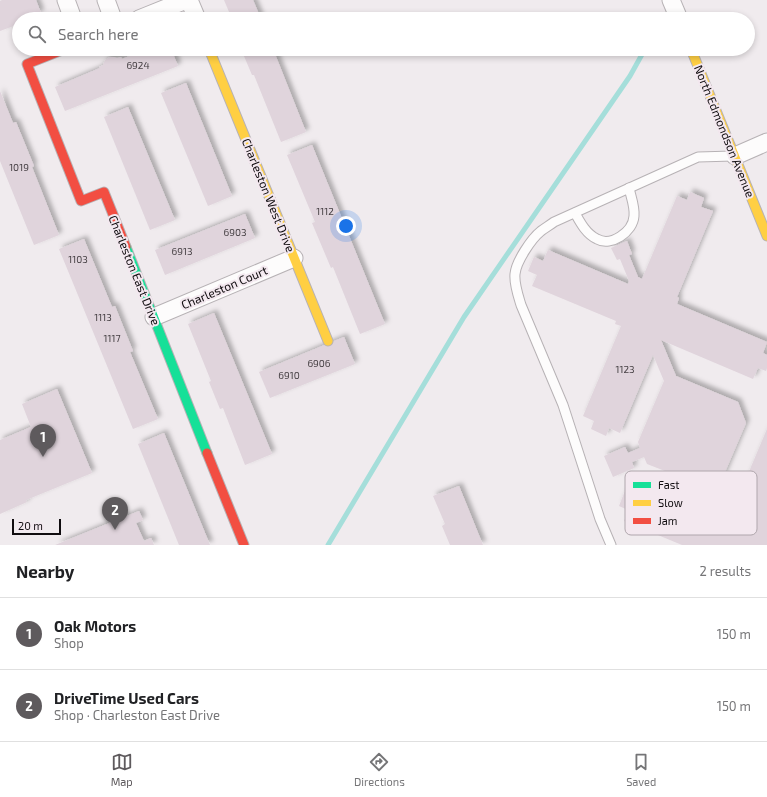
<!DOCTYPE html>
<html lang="en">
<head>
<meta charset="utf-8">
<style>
	:root { --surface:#fff; --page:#f2f2f2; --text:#202124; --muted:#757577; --line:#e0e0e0; --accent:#5e5a5d }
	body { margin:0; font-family:"Exo 2",sans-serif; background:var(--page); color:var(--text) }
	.scale { position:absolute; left:12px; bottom:10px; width:49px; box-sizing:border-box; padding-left:4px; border:2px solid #100c0f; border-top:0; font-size:11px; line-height:14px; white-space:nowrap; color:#100c0f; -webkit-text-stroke:3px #f3e8ef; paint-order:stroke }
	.you { position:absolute; left:346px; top:226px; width:14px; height:14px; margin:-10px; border:3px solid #fff; border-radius:50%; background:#1a73e8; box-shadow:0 0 0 6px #1a73e833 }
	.badge { display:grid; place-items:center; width:26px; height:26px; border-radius:50%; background:var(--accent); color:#fff; font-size:13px; font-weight:700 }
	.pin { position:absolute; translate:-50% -33px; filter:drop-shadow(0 1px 2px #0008) }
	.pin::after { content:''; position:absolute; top:21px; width:14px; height:12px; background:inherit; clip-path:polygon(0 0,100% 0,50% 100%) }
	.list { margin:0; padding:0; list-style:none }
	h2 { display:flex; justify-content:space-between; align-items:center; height:52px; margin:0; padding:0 16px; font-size:17px }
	h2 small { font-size:13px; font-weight:400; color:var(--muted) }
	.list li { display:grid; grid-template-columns:26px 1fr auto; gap:12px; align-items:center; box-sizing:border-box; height:72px; padding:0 16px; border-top:1px solid var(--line) }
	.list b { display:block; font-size:15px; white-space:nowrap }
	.list p { margin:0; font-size:13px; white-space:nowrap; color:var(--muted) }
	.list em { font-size:13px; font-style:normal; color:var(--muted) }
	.icon { flex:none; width:22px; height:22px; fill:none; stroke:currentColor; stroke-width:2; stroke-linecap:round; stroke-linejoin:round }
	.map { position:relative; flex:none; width:767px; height:545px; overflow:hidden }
	.search { position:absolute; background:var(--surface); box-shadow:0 2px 6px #0003; left:12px; right:12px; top:12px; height:44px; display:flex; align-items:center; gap:10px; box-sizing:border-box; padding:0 14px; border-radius:22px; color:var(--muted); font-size:15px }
	.sheet { height:196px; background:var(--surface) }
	nav { display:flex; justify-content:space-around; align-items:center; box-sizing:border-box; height:56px; border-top:1px solid var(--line); background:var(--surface); font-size:11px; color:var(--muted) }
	nav a { display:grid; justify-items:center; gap:2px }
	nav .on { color:var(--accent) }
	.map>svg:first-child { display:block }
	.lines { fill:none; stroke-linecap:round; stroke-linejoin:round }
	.stream { stroke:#a5deda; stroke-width:5 }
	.building { fill:#e0d4dc; filter:url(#shadow) }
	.lane-casing { stroke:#b7b2b5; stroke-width:11 }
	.street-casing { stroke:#b7b2b5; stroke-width:19 }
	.fast-casing { stroke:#b7b2b5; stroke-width:11 }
	.slow-casing { stroke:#b7b2b5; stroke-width:11 }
	.jam-casing { stroke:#b7b2b5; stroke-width:11 }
	.lane { stroke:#fdfcfc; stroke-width:9 }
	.street { stroke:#fdfcfc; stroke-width:17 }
	.fast { stroke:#16e098; stroke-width:9 }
	.slow { stroke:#ffcf43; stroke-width:9 }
	.jam { stroke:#f24e42; stroke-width:9 }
	.labels { text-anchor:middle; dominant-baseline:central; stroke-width:4; stroke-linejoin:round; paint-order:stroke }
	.number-label { font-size:10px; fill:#464044 }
	.street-label { font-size:12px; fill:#100c0f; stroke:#f3e8ef }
	.key { fill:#f3e8ef; stroke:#afa6ac; stroke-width:1 }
	.key-label { font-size:11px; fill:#100c0f }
</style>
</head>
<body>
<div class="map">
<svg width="767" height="545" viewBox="0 0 767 545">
	<defs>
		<filter id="shadow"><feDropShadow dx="3.5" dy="-3.5" stdDeviation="2" flood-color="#0004"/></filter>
	</defs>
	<rect width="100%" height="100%" fill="#f0ebee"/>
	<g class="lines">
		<path class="stream" d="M 328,545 L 464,317 L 630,76 L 645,49"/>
	</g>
	<g class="building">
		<path d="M 2,0 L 36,0 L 41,13 L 26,19 L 19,19 L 19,24 L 0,31 L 0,1 Z"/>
		<path d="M 224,0 L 253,0 L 261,19 L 232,19 Z"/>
		<path d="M 147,49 L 171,49 L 178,66 L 65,111 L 55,87 L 100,68 L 99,67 L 103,65 L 105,60 L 110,57 L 114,57 L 117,58 L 121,57 L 122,59 Z"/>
		<path d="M 241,49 L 273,49 L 306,132 L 281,142 L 254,75 L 252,75 Z"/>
		<path d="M 186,83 L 232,196 L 208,206 L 161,93 Z"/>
		<path d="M 0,91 L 13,123 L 16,122 L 34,166 L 32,167 L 59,235 L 34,245 L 0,161 Z"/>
		<path d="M 128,107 L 175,220 L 150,230 L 104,117 Z"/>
		<path d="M 312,145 L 385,324 L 360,334 L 333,267 L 331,268 L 312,223 L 315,222 L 287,155 Z"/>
		<path d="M 690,192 L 704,198 L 701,207 L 713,211 L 677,297 L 679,298 L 677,304 L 767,342 L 763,353 L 767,355 L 767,368 L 766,371 L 758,368 L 753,379 L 661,340 L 676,376 L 738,402 L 746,423 L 719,486 L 730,511 L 732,512 L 767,429 L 767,545 L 682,545 L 624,521 L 628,510 L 619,506 L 625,491 L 634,495 L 638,484 L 719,518 L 720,515 L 710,491 L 691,482 L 688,489 L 662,478 L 665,471 L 647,464 L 644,457 L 632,462 L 634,468 L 613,477 L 604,456 L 625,447 L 628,453 L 640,448 L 638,442 L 664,381 L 653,355 L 620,433 L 609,428 L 606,436 L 591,429 L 594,421 L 583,416 L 621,326 L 615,324 L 616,321 L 532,286 L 537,275 L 528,271 L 534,257 L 543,261 L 548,250 L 628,284 L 629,281 L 620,259 L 617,260 L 611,248 L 627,241 L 632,254 L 629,255 L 638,277 L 642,279 L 677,196 L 687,200 Z"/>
		<path d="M 245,214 L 255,238 L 165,275 L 155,250 Z"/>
		<path d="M 84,239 L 112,307 L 115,306 L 133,351 L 130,352 L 158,419 L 133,429 L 59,249 Z"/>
		<path d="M 214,313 L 272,454 L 245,465 L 223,408 L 220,409 L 209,382 L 211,381 L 188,324 Z"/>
		<path d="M 344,337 L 355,364 L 270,398 L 259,372 Z"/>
		<path d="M 57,389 L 92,473 L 26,500 L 27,502 L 0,514 L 0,440 L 31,427 L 22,404 Z"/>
		<path d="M 164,433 L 210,545 L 179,545 L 138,444 Z"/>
		<path d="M 459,486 L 483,545 L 450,545 L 442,526 L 445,524 L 433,496 Z"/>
		<path d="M 139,511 L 143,520 L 136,523 L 144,541 L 151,538 L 154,545 L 55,545 Z"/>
	</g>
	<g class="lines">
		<defs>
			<g id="lane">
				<path d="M 575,213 C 580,222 586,234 597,239 C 611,247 633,232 634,216 C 635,207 631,197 629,188"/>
				<path d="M 611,545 L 600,519 L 563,405 L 521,305 C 518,295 514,284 515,274 C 516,262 531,239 541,231 C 545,228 550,225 554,222 L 698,157 L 733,156"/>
			</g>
			<g id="street">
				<path d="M 66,0 L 73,19"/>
				<path d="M 106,0 L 113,19"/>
				<path d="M 189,0 L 197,19"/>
				<path d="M 671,0 L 679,19"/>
				<path d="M 139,19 L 186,0"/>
				<path d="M 735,156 L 767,142"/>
				<path d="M 154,317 L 294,258"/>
			</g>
			<path id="fast" d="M 126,247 L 207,453"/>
			<g id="slow">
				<path d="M 209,49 L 328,341"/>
				<path d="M 691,49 L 767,236"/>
			</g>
			<g id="jam">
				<path d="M 65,49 L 27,64 L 81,201 L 104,192 L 126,247"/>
				<path d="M 207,453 L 244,545"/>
			</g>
		</defs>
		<use href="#lane" class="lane-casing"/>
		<use href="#street" class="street-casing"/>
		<use href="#fast" class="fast-casing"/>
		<use href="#slow" class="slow-casing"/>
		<use href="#jam" class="jam-casing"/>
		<use href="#lane" class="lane"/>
		<use href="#street" class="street"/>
		<use href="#fast" class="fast"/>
		<use href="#slow" class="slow"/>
		<use href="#jam" class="jam"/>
	</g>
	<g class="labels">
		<g class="number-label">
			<text x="138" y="65">6924</text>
			<text x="19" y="167">1019</text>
			<text x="325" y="211">1112</text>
			<text x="235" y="232">6903</text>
			<text x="182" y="251">6913</text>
			<text x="78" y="259">1103</text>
			<text x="103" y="317">1113</text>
			<text x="112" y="338">1117</text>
			<text x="319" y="363">6906</text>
			<text x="625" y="369">1123</text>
			<text x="289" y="375">6910</text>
		</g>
		<g class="street-label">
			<text transform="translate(725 131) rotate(68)">North Edmondson Avenue</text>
			<text transform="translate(269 195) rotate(68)">Charleston West Drive</text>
			<text transform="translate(135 270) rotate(68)">Charleston East Drive</text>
			<text transform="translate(224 287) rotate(-23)">Charleston Court</text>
		</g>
	</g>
	<rect x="625" y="471" width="132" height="64" rx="6" class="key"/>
	<rect x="633" y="482" width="18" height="6" fill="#16e098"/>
	<rect x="633" y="500" width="18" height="6" fill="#ffcf43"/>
	<rect x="633" y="518" width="18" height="6" fill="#f24e42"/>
	<g class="key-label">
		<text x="658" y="489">Fast</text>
		<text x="658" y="507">Slow</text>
		<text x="658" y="525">Jam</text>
	</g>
</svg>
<div class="scale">20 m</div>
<div class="you"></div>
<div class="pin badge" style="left:43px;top:457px">1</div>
<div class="pin badge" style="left:115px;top:530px">2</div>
<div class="search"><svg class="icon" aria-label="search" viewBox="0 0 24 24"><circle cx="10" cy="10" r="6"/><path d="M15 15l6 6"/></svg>Search here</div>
</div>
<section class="sheet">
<h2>Nearby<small>2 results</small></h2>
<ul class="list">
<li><span class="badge">1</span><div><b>Oak Motors</b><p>Shop</p></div><em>150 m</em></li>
<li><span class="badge">2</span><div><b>DriveTime Used Cars</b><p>Shop · Charleston East Drive</p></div><em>150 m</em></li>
</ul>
</section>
<nav>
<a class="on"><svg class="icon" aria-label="map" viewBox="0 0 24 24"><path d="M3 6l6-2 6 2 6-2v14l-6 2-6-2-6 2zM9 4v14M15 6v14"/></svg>Map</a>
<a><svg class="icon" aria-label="directions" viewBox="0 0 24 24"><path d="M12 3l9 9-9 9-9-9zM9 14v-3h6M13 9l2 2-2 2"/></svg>Directions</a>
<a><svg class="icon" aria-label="saved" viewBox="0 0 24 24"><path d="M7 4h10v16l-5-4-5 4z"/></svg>Saved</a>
</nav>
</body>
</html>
